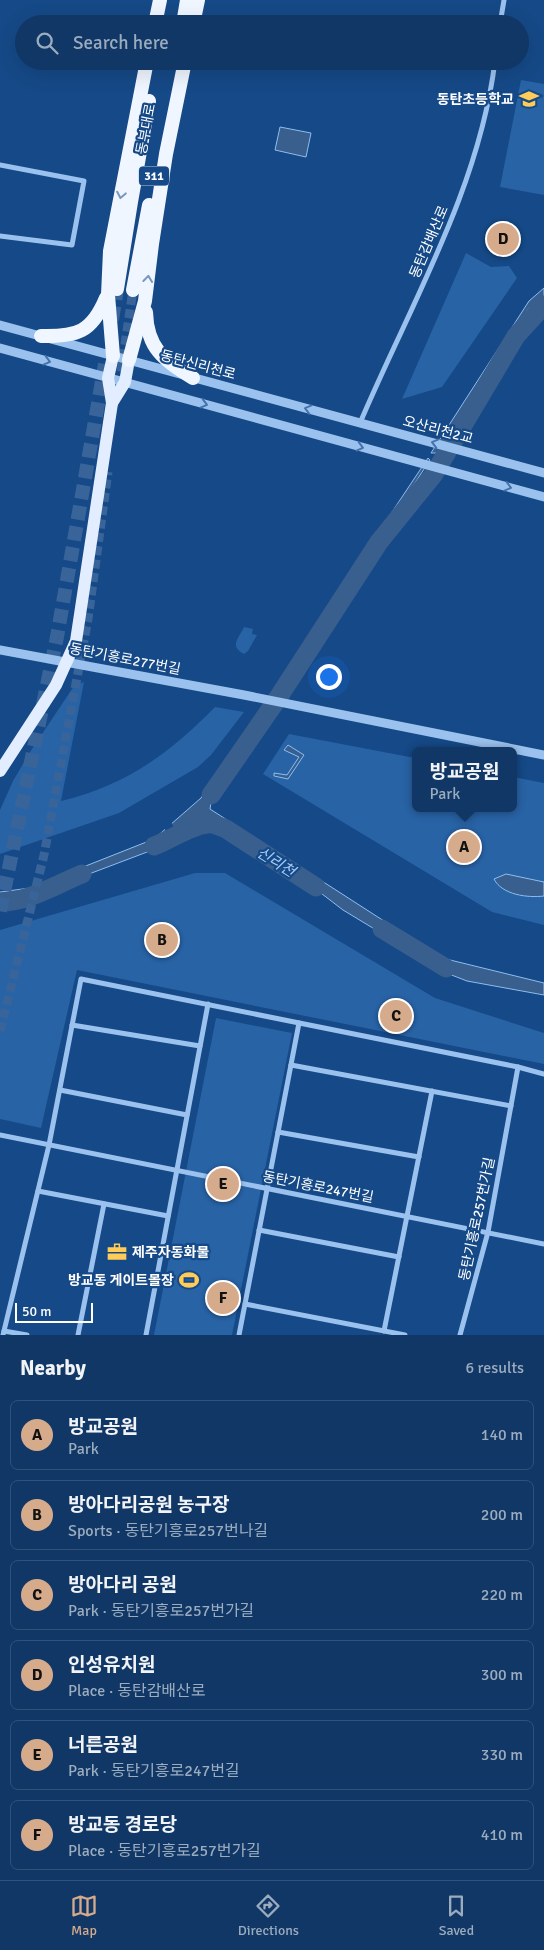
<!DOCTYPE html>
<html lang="en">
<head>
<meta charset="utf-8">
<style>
	:root { --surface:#103765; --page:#193f6b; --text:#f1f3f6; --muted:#9cacbf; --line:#305179; --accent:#d6ab8b }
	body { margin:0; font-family:Signika,"Noto Sans KR",sans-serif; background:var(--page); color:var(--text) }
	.scale { position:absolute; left:15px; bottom:12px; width:78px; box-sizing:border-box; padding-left:5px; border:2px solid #fff; border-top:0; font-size:14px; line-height:18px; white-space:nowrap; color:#fff; -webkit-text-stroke:4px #154987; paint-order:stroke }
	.you { position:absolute; left:328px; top:676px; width:18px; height:18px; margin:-12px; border:4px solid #fff; border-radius:50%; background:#1a73e8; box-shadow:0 0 0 8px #1a73e833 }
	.badge { display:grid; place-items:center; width:32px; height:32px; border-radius:50%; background:var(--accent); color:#111; font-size:16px; font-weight:700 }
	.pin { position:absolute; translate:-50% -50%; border:2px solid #fff; box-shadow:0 1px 5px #0006 }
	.popup { position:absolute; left:412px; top:747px; width:105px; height:65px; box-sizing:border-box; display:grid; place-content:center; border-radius:8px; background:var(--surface); filter:drop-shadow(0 1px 4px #0005); font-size:16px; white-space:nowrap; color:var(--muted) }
	.popup b { font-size:19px; color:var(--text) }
	.popup::after { content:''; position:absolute; left:50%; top:100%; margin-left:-10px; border:10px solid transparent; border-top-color:var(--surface) }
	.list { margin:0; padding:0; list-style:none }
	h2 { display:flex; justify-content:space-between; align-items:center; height:65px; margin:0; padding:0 20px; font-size:21px }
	h2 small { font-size:16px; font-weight:400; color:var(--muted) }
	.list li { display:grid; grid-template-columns:32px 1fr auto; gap:15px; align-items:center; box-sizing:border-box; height:70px; margin:0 10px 10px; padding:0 10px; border:1px solid var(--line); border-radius:8px }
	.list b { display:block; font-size:19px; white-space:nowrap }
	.list p { margin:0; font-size:16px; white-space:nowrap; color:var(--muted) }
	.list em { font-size:16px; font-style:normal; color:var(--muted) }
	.icon { flex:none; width:28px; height:28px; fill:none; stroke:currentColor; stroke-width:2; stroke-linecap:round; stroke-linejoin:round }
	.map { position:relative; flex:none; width:544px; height:1335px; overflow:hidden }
	.search { position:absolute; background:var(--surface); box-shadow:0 5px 20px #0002; left:15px; right:15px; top:15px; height:55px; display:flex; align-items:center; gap:12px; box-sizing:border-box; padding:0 18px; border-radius:28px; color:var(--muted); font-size:19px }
	.sheet { height:545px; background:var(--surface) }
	nav { display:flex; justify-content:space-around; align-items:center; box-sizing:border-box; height:70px; border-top:1px solid var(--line); background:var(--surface); font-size:14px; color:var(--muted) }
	nav a { display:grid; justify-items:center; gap:2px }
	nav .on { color:var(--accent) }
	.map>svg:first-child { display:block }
	.green { fill:#2863a6 }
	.water { fill:#385f8d; stroke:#8dbdf1 }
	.pier { fill:#154987 }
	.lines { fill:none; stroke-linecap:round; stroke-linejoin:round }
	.river { stroke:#385f8d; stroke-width:19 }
	.tertiary-tunnel { stroke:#386499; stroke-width:9; stroke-dasharray:9 4.5; stroke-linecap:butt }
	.trunk-tunnel { stroke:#386499; stroke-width:14; stroke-dasharray:14 7; stroke-linecap:butt }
	.minor { stroke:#9bc2ee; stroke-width:5 }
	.tertiary { stroke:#9bc2ee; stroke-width:9 }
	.primary { stroke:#e2eeff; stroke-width:12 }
	.trunk { stroke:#f0f6ff; stroke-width:14 }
	.oneway { stroke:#7897bd }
	.oneway2 { stroke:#4473ab }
	.labels { text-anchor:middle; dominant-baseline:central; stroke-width:4.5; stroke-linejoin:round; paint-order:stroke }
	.shield { fill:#154987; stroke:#b9c8db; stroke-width:1 }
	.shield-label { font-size:12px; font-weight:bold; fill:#fff }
	.poi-label { font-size:14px; font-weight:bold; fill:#fff; stroke:#154987; text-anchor:end }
	.street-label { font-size:14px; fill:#fff; stroke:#154987 }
	.water-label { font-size:15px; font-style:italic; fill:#a6ccf6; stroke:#154987 }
</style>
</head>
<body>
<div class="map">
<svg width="544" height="1335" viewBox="0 0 544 1335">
	<rect width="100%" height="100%" fill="#154987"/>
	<g class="green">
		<path d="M 521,80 L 544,84 L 544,195 L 500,187 Z"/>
		<path d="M 466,253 L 491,267 L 509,266 L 517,278 L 442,387 L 402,399 Z"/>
		<path d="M 244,627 L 253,629 L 252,634 L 257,635 L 248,651 L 244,654 C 228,646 240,637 244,627 Z"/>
		<path d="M 84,682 L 61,801 C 125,786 170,753 215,707 L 244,712 L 211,755 L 198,767 L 119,813 L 0,854 L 0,810 L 13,781 L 30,752 L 74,686 Z"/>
		<path d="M 289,734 L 415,758 L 415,808 L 513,808 L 513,777 L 544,783 L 544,925 L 492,912 L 263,774 Z"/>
		<path d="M 195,873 L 225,873 L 435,998 L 544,1033 L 544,1064 L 77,970 L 41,1128 L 0,1119 L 0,930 Z"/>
		<path d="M 216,1018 L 292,1033 L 232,1335 L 154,1335 Z"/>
	</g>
	<g class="water">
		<path d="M 280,127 L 311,133 L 306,157 L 275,150 Z"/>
		<path d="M 544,288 L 544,298 L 528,309 L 437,453 L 431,453 L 529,301 Z"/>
		<path d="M 428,458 L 430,460 L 275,697 L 270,695 Z"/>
		<path d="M 265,706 L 267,706 L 212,796 L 210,809 L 398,930 L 446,959 L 544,983 L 544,995 L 467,981 L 436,969 L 431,960 L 400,941 L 391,939 L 343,910 L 296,874 L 274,860 L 262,849 L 257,842 L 205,816 L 163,846 L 89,874 L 0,903 L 0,892 L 30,888 L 154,839 L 201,798 Z"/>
		<path d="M 288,745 L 304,755 L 288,779 L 274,776 L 274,773 L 287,775 L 299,757 L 284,750 Z"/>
		<path d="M 506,874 L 544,882 L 544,896 C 528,898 502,895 494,879 Z"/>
	</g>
	<g class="pier">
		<path d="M 275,684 L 285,686 L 277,698 L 268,695 Z"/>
		<path d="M 171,821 L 178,839 L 171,843 L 164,827 Z"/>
	</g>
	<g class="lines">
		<g class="river">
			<path d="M 211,795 L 276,701 L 379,542 L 434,474 L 516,336 L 544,305"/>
			<path d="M 154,846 C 171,840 189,826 207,824 C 214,823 220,827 226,829 L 316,887"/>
			<path d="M 0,902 C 29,902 55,885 82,874"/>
			<path d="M 382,929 L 446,968"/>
		</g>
		<g class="tertiary-tunnel">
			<path d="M 119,385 L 133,290"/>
			<path d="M 0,1031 L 44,855 L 88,619 L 108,472"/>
		</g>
		<g class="trunk-tunnel">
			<path d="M 112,320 L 117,289"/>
			<path d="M 0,911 L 57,637 L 105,364"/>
		</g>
		<g class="minor">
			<path d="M 500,24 L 504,0"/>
			<path d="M 0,165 L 84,181 L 72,245 L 0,236"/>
			<path d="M 360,423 C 410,305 479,190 495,61"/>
			<path d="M 72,1025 L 200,1046"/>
			<path d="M 291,1065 L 511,1106"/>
			<path d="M 60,1090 L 187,1115"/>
			<path d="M 278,1132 L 419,1157"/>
			<path d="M 0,1135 L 544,1244"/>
			<path d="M 38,1191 L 168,1216"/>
			<path d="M 259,1230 L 399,1257"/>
			<path d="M 245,1304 L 405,1335"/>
			<path d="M 4,1331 L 27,1335"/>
			<path d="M 384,1331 L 432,1091"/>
			<path d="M 3,1335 L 49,1145 L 81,979 L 518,1067 L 544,1074"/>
			<path d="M 78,1335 L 104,1204"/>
			<path d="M 146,1335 L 208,1004"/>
			<path d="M 239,1335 L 299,1023"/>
			<path d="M 460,1335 L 488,1232 L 518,1067"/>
		</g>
		<g class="tertiary">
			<path d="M 0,325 L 544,473"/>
			<path d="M 0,348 L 544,497"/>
			<path d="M 0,650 L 244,695 L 544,755"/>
		</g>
		<g class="primary">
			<path d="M 112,403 L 125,382 L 129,360"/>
			<path d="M 0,771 L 56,685 L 76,641 L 112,403 L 108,378 L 113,356"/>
		</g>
		<g class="trunk">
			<path d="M 155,24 L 160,0"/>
			<path d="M 183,24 L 187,0"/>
			<path d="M 193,24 L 198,0"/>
			<path d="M 117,289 L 131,202 L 149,101"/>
			<path d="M 133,290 L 149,205"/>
			<path d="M 146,312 C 147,349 164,360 193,378"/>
			<path d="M 41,336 C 77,337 92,332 106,298"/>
			<path d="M 113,356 L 108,295 L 110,251 L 147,61"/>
			<path d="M 129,360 L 145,301 L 152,244 L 166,154 L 185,61"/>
		</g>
	</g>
	<defs><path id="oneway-chevron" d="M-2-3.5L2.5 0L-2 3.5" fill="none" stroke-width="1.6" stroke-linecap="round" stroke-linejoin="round" transform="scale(1.25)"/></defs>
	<g class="oneway">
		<use href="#oneway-chevron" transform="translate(121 195) rotate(101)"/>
		<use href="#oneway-chevron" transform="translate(148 279) rotate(-84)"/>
	</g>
	<g class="oneway2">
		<use href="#oneway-chevron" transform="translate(47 361) rotate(15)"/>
		<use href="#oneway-chevron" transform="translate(204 404) rotate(15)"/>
		<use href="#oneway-chevron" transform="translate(308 409) rotate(-165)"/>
		<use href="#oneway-chevron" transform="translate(435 443) rotate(-165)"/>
		<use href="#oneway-chevron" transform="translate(360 447) rotate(15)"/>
		<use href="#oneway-chevron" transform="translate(508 487) rotate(15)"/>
	</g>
	<defs>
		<symbol id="school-bare" viewBox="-9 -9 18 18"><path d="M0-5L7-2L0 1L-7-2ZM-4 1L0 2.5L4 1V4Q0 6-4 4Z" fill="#ffcc58" stroke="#154987" stroke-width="2.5" paint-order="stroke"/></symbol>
		<symbol id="office-bare" viewBox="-9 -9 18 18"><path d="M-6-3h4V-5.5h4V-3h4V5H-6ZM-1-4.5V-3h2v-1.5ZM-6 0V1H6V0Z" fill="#ffcc58" stroke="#154987" stroke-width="2.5" paint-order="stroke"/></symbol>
		<symbol id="stadium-bare" viewBox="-9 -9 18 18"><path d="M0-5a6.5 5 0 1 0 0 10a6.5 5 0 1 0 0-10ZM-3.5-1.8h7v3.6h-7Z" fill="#ffcc58" stroke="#154987" stroke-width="2.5" paint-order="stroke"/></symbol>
	</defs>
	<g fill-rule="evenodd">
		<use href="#school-bare" x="515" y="85" width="28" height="28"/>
		<use href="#office-bare" x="103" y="1238" width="28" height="28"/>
		<use href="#stadium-bare" x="175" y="1266" width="28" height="28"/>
	</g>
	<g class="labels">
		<rect class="shield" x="139" y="166.5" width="30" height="19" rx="4"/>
		<g class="shield-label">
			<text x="154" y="176">311</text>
		</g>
		<g class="poi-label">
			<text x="514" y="99">동탄초등학교</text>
			<text x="132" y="1252" text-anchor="start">제주자동화물</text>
			<text x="174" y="1280">방교동 게이트볼장</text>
		</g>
		<g class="street-label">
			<text transform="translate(146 129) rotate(-79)">동부대로</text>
			<text transform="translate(429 242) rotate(-67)">동탄감배산로</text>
			<text transform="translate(198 365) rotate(15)">동탄신리천로</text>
			<text transform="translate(438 430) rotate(15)">오산리천2교</text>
			<text transform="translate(125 659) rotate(11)">동탄기흥로277번길</text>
			<text transform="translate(318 1187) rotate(11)">동탄기흥로247번길</text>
			<text transform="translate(477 1219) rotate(-78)">동탄기흥로257번가길</text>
		</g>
		<g class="water-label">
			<text transform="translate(276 862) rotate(32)">신리천</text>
		</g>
	</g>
</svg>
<div class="scale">50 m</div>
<div class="you"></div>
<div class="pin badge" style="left:464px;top:847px">A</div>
<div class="popup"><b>방교공원</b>Park</div>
<div class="pin badge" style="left:162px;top:940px">B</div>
<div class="pin badge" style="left:396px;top:1016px">C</div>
<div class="pin badge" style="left:503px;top:239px">D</div>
<div class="pin badge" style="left:223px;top:1184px">E</div>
<div class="pin badge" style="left:223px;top:1298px">F</div>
<div class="search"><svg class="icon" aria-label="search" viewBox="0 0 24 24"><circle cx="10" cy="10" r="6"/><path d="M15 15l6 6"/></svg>Search here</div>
</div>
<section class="sheet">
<h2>Nearby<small>6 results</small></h2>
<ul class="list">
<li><span class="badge">A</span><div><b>방교공원</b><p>Park</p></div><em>140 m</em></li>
<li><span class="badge">B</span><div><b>방아다리공원 농구장</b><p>Sports · 동탄기흥로257번나길</p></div><em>200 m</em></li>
<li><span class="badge">C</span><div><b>방아다리 공원</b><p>Park · 동탄기흥로257번가길</p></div><em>220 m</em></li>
<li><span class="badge">D</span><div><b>인성유치원</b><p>Place · 동탄감배산로</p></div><em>300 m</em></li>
<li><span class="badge">E</span><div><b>너른공원</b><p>Park · 동탄기흥로247번길</p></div><em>330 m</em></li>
<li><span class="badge">F</span><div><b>방교동 경로당</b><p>Place · 동탄기흥로257번가길</p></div><em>410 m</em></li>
</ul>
</section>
<nav>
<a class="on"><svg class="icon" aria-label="map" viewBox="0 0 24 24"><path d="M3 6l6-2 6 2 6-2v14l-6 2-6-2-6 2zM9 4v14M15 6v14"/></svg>Map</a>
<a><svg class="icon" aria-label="directions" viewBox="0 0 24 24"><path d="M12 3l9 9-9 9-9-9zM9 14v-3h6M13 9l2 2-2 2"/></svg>Directions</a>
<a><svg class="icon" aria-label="saved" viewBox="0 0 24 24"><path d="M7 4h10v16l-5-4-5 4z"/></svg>Saved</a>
</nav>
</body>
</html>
